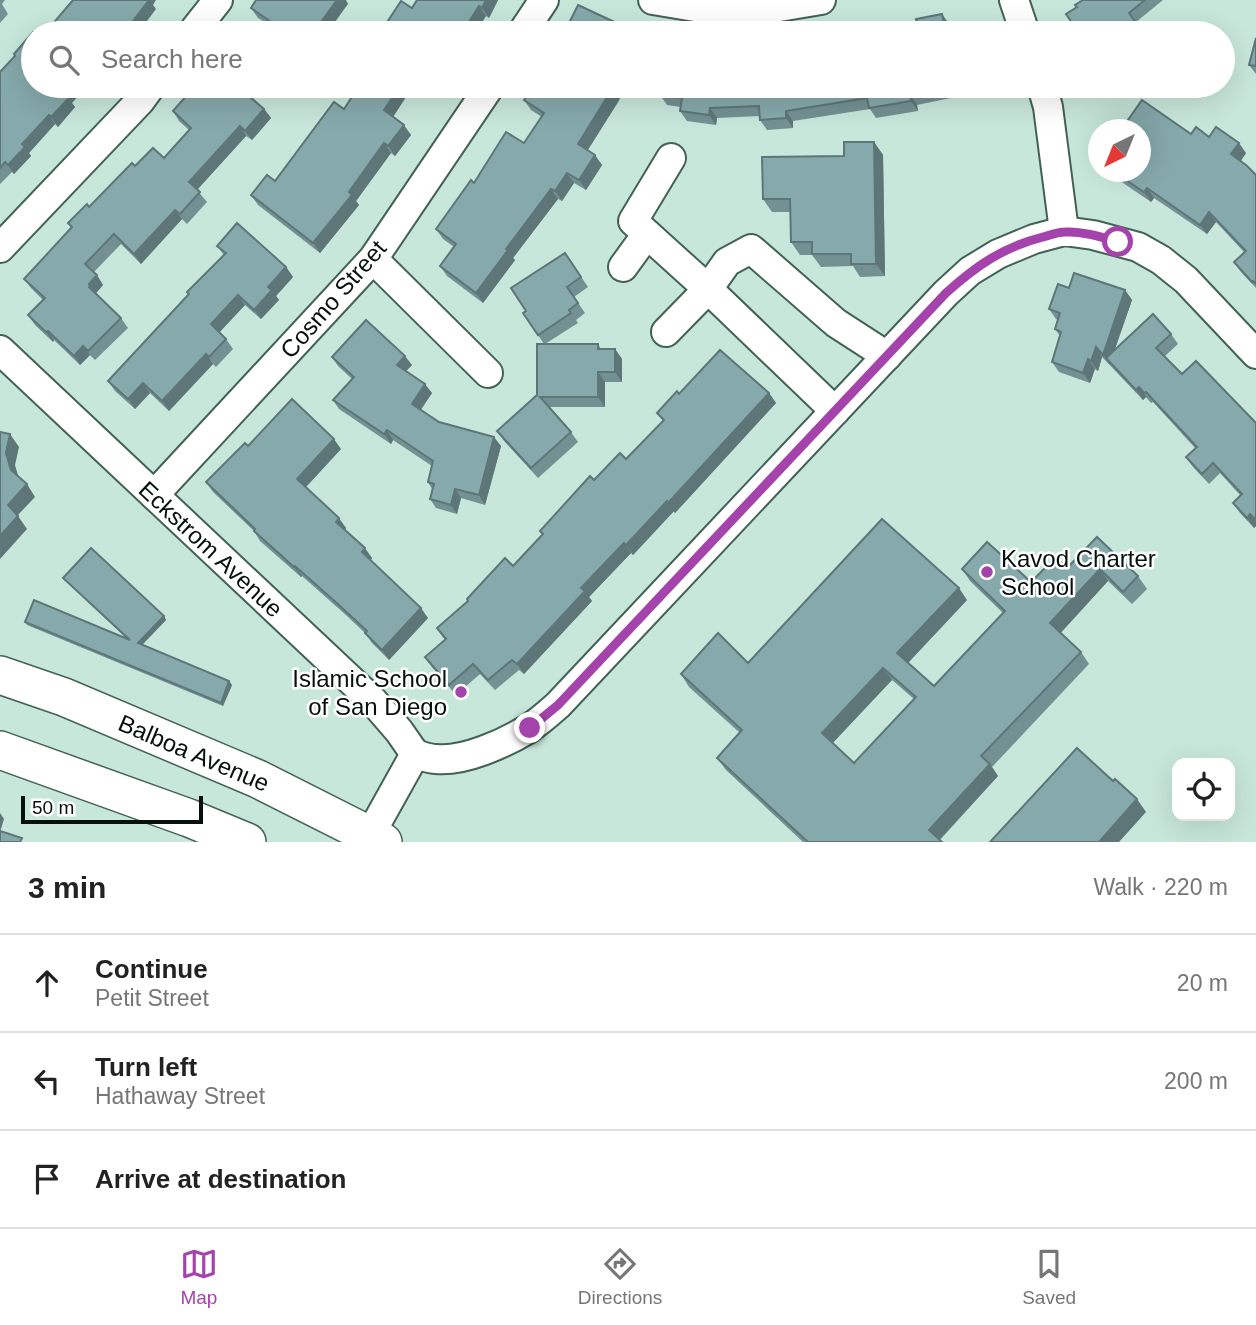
<!DOCTYPE html>
<html lang="en">
<head>
<meta charset="utf-8">
<style>
	:root { --surface:#fff; --page:#f6f6f6; --text:#222; --muted:#767676; --line:#e0e0e0; --accent:#a443ab }
	body { margin:0; font-family:Helvetica,sans-serif; background:var(--page); color:var(--text) }
	.controls { position:absolute; right:21px; bottom:21px; display:grid; overflow:hidden; border-radius:14px; box-shadow:0 7px 28px #0002 }
	.controls button { width:63px; height:63px; display:grid; place-items:center; padding:0; border:0; border-bottom:2px solid var(--line); background:var(--surface); color:var(--text); font:35px sans-serif }
	.compass { position:absolute; left:1088px; top:119px; width:63px; height:63px; border-radius:50%; background:var(--surface); box-shadow:0 7px 28px #0002; rotate:223deg }
	.scale { position:absolute; left:21px; bottom:18px; width:182px; box-sizing:border-box; padding-left:7px; border:4px solid #06110d; border-top:0; font-size:19px; line-height:24px; white-space:nowrap; color:#06110d; -webkit-text-stroke:5px #fff; paint-order:stroke }
	.stop { position:absolute; width:21px; height:21px; margin:-16px; border:5px solid #a443ab; border-radius:50%; background:#fff }
	.stop.end { background:#a443ab; border-color:#fff; box-shadow:0 2px 7px #0008 }
	.list { margin:0; padding:0; list-style:none }
	h2 { display:flex; justify-content:space-between; align-items:center; height:91px; margin:0; padding:0 28px; font-size:30px }
	h2 small { font-size:23px; font-weight:400; color:var(--muted) }
	.list li { display:grid; grid-template-columns:46px 1fr auto; gap:21px; align-items:center; box-sizing:border-box; height:98px; padding:0 28px; border-top:2px solid var(--line) }
	.list b { display:block; font-size:26px; white-space:nowrap }
	.list p { margin:0; font-size:23px; white-space:nowrap; color:var(--muted) }
	.list em { font-size:23px; font-style:normal; color:var(--muted) }
	.icon { flex:none; width:38px; height:38px; fill:none; stroke:currentColor; stroke-width:2; stroke-linecap:round; stroke-linejoin:round }
	.map { position:relative; flex:none; width:1256px; height:842px; overflow:hidden }
	.search { position:absolute; background:var(--surface); box-shadow:0 7px 28px #0002; left:21px; right:21px; top:21px; height:77px; display:flex; align-items:center; gap:18px; box-sizing:border-box; padding:0 24px; border-radius:38px; color:var(--muted); font-size:26px }
	.sheet { height:385px; background:var(--surface) }
	nav { display:flex; justify-content:space-around; align-items:center; box-sizing:border-box; height:98px; border-top:2px solid var(--line); background:var(--surface); font-size:19px; color:var(--muted) }
	nav a { display:grid; justify-items:center; gap:4px }
	nav .on { color:var(--accent) }
	.map>svg:first-child { display:block }
	.lines { fill:none; stroke-linecap:round; stroke-linejoin:round }
	.minor-casing { stroke:#446157; stroke-width:32 }
	.major-casing { stroke:#446157; stroke-width:40 }
	.minor { stroke:#fff; stroke-width:28 }
	.major { stroke:#fff; stroke-width:37 }
	.wall { fill:#739193; fill-rule:evenodd }
	.shaded-wall { fill:#5e7678 }
	.building { fill:#86a9ab; stroke:#5e7678; stroke-width:2; fill-rule:evenodd }
	.route { stroke:#a443ab; stroke-width:9 }
	.poi-dot { fill:#a443ab; stroke:#fff; stroke-width:2.5 }
	.labels { text-anchor:middle; dominant-baseline:central; stroke-width:5; stroke-linejoin:round; paint-order:stroke }
	.street-label { font-size:24px; fill:#06110d; stroke:#fff }
	.poi-label { font-size:24px; fill:#06110d; stroke:#fff; text-anchor:start }
</style>
</head>
<body>
<div class="map">
<svg width="1256" height="842" viewBox="0 0 1256 842">
	<rect width="100%" height="100%" fill="#c7e7da"/>
	<g class="lines">
		<defs>
			<g id="minor">
				<path d="M 653,0 L 737,14 L 821,0"/>
				<path d="M 1014,0 L 1025,33"/>
				<path d="M 192,33 L 218,0"/>
				<path d="M 522,33 L 544,0"/>
				<path d="M 1042,86 L 1048,107 L 1064,231"/>
				<path d="M 647,234 L 633,221 L 671,158"/>
				<path d="M 0,248 L 140,101 L 151,86"/>
				<path d="M 373,259 L 488,373"/>
				<path d="M 623,267 L 647,234 L 708,289 L 727,262 L 751,249 L 836,323 L 887,356"/>
				<path d="M 666,332 L 708,289 L 835,411"/>
				<path d="M 0,350 L 373,701 L 399,731 L 415,754"/>
				<path d="M 154,495 L 373,259 L 490,86"/>
				<path d="M 415,754 C 422,756 429,759 436,759 C 464,762 505,743 528,729 C 539,722 549,713 558,705 L 946,293 L 970,271 L 998,254 L 1034,239 L 1064,231 L 1093,235 L 1138,247 L 1161,260 L 1186,280 L 1256,354"/>
				<path d="M 366,842 L 415,754"/>
			</g>
			<g id="major">
				<path d="M 0,675 L 64,697 L 258,779 L 383,842"/>
				<path d="M 0,750 L 189,818 L 247,842"/>
			</g>
		</defs>
		<use href="#minor" class="minor-casing"/>
		<use href="#major" class="major-casing"/>
		<use href="#minor" class="minor"/>
		<use href="#major" class="major"/>
	</g>
	<g class="wall">
		<path d="M 0,0 L 5,0 L 2,4 L 8,14 L 0,23 Z"/>
		<path d="M 417,0 L 498,0 L 489,18 L 486,16 L 475,33 L 380,33 L 412,8 Z"/>
		<path d="M 1083,0 L 1163,0 L 1136,22 L 1144,33 L 1079,33 L 1077,7 Z"/>
		<path d="M 348,4 L 269,25 L 258,18 L 251,8 Z"/>
		<path d="M 1256,38 L 1256,74 L 1249,65 Z"/>
		<path d="M 0,72 L 72,103 L 75,107 L 58,127 L 55,124 L 29,153 L 31,156 L 14,174 L 12,172 L 0,184 Z"/>
		<path d="M 195,86 L 261,86 L 251,97 L 264,109 L 271,118 L 252,140 L 246,136 L 197,190 L 207,202 L 187,224 L 182,219 L 141,264 L 121,244 L 94,272 L 103,285 L 96,293 L 121,318 L 128,328 L 95,360 L 90,355 L 80,365 L 54,340 L 53,342 L 35,325 L 28,315 L 43,300 L 31,288 L 24,279 L 72,228 L 68,223 L 89,207 L 135,166 L 164,158 L 189,130 L 179,121 L 173,111 Z"/>
		<path d="M 359,86 L 413,86 L 393,117 L 411,135 L 395,156 L 391,153 L 356,201 L 359,205 L 320,253 L 258,205 L 251,195 L 275,181 L 344,109 Z"/>
		<path d="M 534,86 L 626,86 L 618,102 L 588,150 L 602,165 L 586,190 L 574,183 L 562,201 L 558,199 L 513,258 L 515,260 L 483,303 L 447,276 L 440,266 L 454,247 L 443,239 L 436,229 L 474,183 L 524,143 L 542,117 L 531,110 L 524,100 Z"/>
		<path d="M 661,86 L 964,86 L 965,95 L 917,105 L 918,111 L 876,118 L 870,109 L 793,121 L 793,128 L 767,130 L 760,120 L 760,116 L 717,118 L 716,125 L 687,121 L 680,111 L 681,107 L 667,105 L 660,95 Z"/>
		<path d="M 1191,134 L 1209,137 L 1246,153 L 1241,161 L 1256,175 L 1256,288 L 1241,272 L 1234,262 L 1244,252 L 1216,222 L 1207,234 L 1154,198 L 1151,202 L 1107,172 L 1140,172 Z"/>
		<path d="M 874,142 L 883,155 L 885,276 L 860,277 L 853,266 L 821,267 L 812,255 L 800,255 L 791,242 L 791,212 L 772,212 L 763,199 L 844,156 Z"/>
		<path d="M 217,246 L 286,267 L 293,277 L 276,296 L 279,300 L 261,319 L 245,305 L 219,332 L 226,339 L 233,349 L 216,367 L 213,364 L 169,411 L 150,393 L 135,409 L 115,391 L 108,381 L 224,255 Z"/>
		<path d="M 565,253 L 588,287 L 574,297 L 585,313 L 576,320 L 578,323 L 545,344 L 598,344 L 601,349 L 615,349 L 622,359 L 622,382 L 605,382 L 605,407 L 549,407 L 571,432 L 578,442 L 538,478 L 504,441 L 497,431 L 537,395 L 544,344 L 523,313 L 526,311 Z"/>
		<path d="M 1069,288 L 1125,290 L 1132,300 L 1115,349 L 1171,334 L 1178,344 L 1165,356 L 1182,374 L 1256,423 L 1256,526 L 1254,528 L 1240,513 L 1233,503 L 1240,495 L 1220,473 L 1209,484 L 1193,467 L 1186,457 L 1196,449 L 1153,402 L 1151,403 L 1146,397 L 1143,400 L 1102,357 L 1098,371 L 1095,369 L 1090,383 L 1059,372 L 1052,362 L 1060,336 L 1055,329 L 1058,320 L 1056,319 L 1049,309 Z"/>
		<path d="M 332,357 L 412,365 L 406,371 L 432,393 L 421,410 L 439,422 L 501,446 L 485,505 L 461,498 L 457,514 L 436,508 L 430,499 L 432,489 L 428,482 L 432,466 L 393,440 L 391,444 L 339,409 L 333,400 L 352,379 L 338,366 Z"/>
		<path d="M 769,393 L 776,403 L 675,513 L 674,511 L 633,555 L 631,553 L 589,597 L 592,601 L 524,674 L 519,670 L 495,690 L 480,674 L 456,695 L 432,667 L 425,657 L 445,640 L 437,628 L 513,566 L 542,535 L 540,531 L 594,480 L 626,459 L 663,421 L 657,413 L 679,394 Z"/>
		<path d="M 248,446 L 341,449 L 306,487 L 346,528 L 345,530 L 372,558 L 371,560 L 428,618 L 389,660 L 372,643 L 365,633 L 347,616 L 302,576 L 301,577 L 260,541 L 254,531 L 213,492 L 206,482 Z"/>
		<path d="M 1097,537 L 1138,576 L 1147,589 L 1132,604 L 1108,581 L 1060,633 L 1081,652 L 1089,664 L 992,767 L 998,776 L 940,840 L 942,842 L 803,842 L 726,770 L 717,758 L 740,733 L 689,687 L 681,674 L 748,663 L 967,600 L 908,663 L 934,686 L 1003,613 L 970,581 L 962,569 L 1031,582 L 1067,568 ZM 892,680 L 914,699 L 854,763 L 832,743 Z"/>
		<path d="M 63,578 L 164,616 L 166,620 L 142,645 L 229,681 L 232,685 L 223,706 L 27,625 L 25,622 L 127,639 Z"/>
	</g>
	<g class="shaded-wall">
		<path d="M 147,0 L 156,0 L 153,5 L 156,9 L 138,33 L 124,33 Z"/>
		<path d="M 337,0 L 346,0 L 348,4 L 327,33 L 313,33 Z"/>
		<path d="M 486,0 L 498,0 L 489,18 L 482,8 Z"/>
		<path d="M 479,6 L 486,16 L 475,33 L 462,33 Z"/>
		<path d="M 942,14 L 949,24 L 951,33 L 946,33 Z"/>
		<path d="M 73,86 L 87,86 L 72,103 L 75,107 L 58,127 L 51,117 L 65,95 Z"/>
		<path d="M 246,86 L 261,86 L 249,99 L 242,90 Z"/>
		<path d="M 400,86 L 413,86 L 391,120 L 384,110 Z"/>
		<path d="M 614,86 L 626,86 L 618,102 L 585,154 L 578,144 Z"/>
		<path d="M 959,86 L 964,86 L 965,95 Z"/>
		<path d="M 910,95 L 917,105 L 918,111 L 911,101 Z"/>
		<path d="M 710,108 L 717,118 L 716,125 L 709,115 Z"/>
		<path d="M 264,109 L 271,118 L 252,140 L 245,131 Z"/>
		<path d="M 786,111 L 793,121 L 793,128 L 786,118 Z"/>
		<path d="M 49,115 L 55,124 L 29,153 L 31,156 L 14,174 L 8,165 L 22,144 Z"/>
		<path d="M 404,125 L 411,135 L 395,156 L 388,146 Z"/>
		<path d="M 240,126 L 246,136 L 196,191 L 189,182 Z"/>
		<path d="M 874,142 L 883,155 L 885,276 L 876,264 Z"/>
		<path d="M 384,143 L 391,153 L 356,201 L 359,205 L 320,253 L 313,243 Z"/>
		<path d="M 1239,143 L 1246,153 L 1238,164 L 1231,154 Z"/>
		<path d="M 595,155 L 602,165 L 586,190 L 579,180 Z"/>
		<path d="M 567,173 L 574,183 L 562,201 L 555,191 Z"/>
		<path d="M 1147,188 L 1154,198 L 1151,202 L 1144,192 Z"/>
		<path d="M 551,189 L 558,199 L 513,258 L 515,260 L 483,303 L 476,293 L 506,249 Z"/>
		<path d="M 175,210 L 182,219 L 141,264 L 134,254 Z"/>
		<path d="M 1209,212 L 1216,222 L 1207,234 L 1200,225 Z"/>
		<path d="M 286,267 L 293,277 L 276,296 L 279,300 L 261,319 L 254,310 L 268,287 Z"/>
		<path d="M 97,275 L 103,285 L 96,293 L 97,295 L 89,287 L 89,284 Z"/>
		<path d="M 1125,290 L 1132,300 L 1110,363 L 1106,358 L 1110,365 L 1103,355 Z"/>
		<path d="M 238,295 L 245,305 L 218,334 L 211,324 Z"/>
		<path d="M 48,331 L 54,340 L 53,342 L 46,332 Z"/>
		<path d="M 83,346 L 90,355 L 80,365 L 74,356 Z"/>
		<path d="M 1096,347 L 1102,357 L 1098,371 L 1091,361 Z"/>
		<path d="M 615,349 L 622,359 L 622,382 L 615,372 Z"/>
		<path d="M 206,354 L 213,364 L 169,411 L 162,401 Z"/>
		<path d="M 405,356 L 412,365 L 403,374 L 397,365 Z"/>
		<path d="M 1088,359 L 1095,369 L 1090,383 L 1083,373 Z"/>
		<path d="M 598,372 L 605,382 L 605,407 L 598,397 Z"/>
		<path d="M 143,383 L 150,393 L 135,409 L 128,399 Z"/>
		<path d="M 425,384 L 432,393 L 418,413 L 412,404 Z"/>
		<path d="M 1139,387 L 1146,397 L 1143,400 L 1136,390 Z"/>
		<path d="M 769,393 L 776,403 L 675,513 L 668,503 Z"/>
		<path d="M 387,430 L 393,440 L 391,444 L 384,434 Z"/>
		<path d="M 10,434 L 19,447 L 15,465 L 20,482 L 11,470 L 6,453 Z"/>
		<path d="M 494,437 L 501,446 L 485,505 L 479,495 Z"/>
		<path d="M 334,439 L 341,449 L 304,489 L 297,479 Z"/>
		<path d="M 27,484 L 35,497 L 16,517 L 8,505 Z"/>
		<path d="M 455,489 L 461,498 L 457,514 L 451,505 Z"/>
		<path d="M 667,501 L 674,511 L 633,555 L 626,545 Z"/>
		<path d="M 1250,514 L 1256,522 L 1256,526 L 1254,528 L 1247,518 Z"/>
		<path d="M 18,516 L 27,529 L 0,559 L 0,536 Z"/>
		<path d="M 339,518 L 346,528 L 343,532 L 336,522 Z"/>
		<path d="M 624,543 L 631,553 L 589,597 L 592,601 L 524,674 L 517,664 L 581,588 Z"/>
		<path d="M 365,548 L 372,558 L 369,562 L 362,552 Z"/>
		<path d="M 295,566 L 302,576 L 301,577 L 294,567 Z"/>
		<path d="M 1100,569 L 1108,581 L 1058,636 L 1050,623 Z"/>
		<path d="M 959,588 L 967,600 L 906,665 L 897,653 Z"/>
		<path d="M 421,608 L 428,618 L 389,660 L 382,650 Z"/>
		<path d="M 164,616 L 166,620 L 140,647 L 138,643 Z"/>
		<path d="M 883,668 L 892,680 L 830,746 L 822,733 Z"/>
		<path d="M 229,681 L 232,685 L 223,706 L 221,703 Z"/>
		<path d="M 990,764 L 998,776 L 937,842 L 929,830 Z"/>
		<path d="M 1137,799 L 1146,812 L 1119,842 L 1099,842 Z"/>
		<path d="M 0,813 L 4,819 L 0,832 Z"/>
	</g>
	<g class="building">
		<path d="M 73,0 L 149,0 L 124,33 L 45,33 Z"/>
		<path d="M 256,0 L 337,0 L 313,33 L 263,33 L 271,22 L 251,8 Z"/>
		<path d="M 417,0 L 486,0 L 482,8 L 479,6 L 462,33 L 416,33 L 410,30 L 408,33 L 380,33 L 401,1 L 412,8 Z"/>
		<path d="M 1083,0 L 1145,0 L 1129,13 L 1141,30 L 1137,33 L 1079,33 L 1066,14 L 1077,7 L 1075,5 Z"/>
		<path d="M 578,5 L 638,33 L 564,33 Z"/>
		<path d="M 942,14 L 946,33 L 919,33 L 916,19 Z"/>
		<path d="M 880,26 L 881,33 L 835,33 Z"/>
		<path d="M 33,32 L 35,33 L 33,33 L 33,86 L 73,86 L 65,95 L 69,98 L 51,117 L 49,115 L 22,144 L 25,147 L 8,165 L 5,162 L 0,168 L 0,72 L 15,56 L 14,54 Z"/>
		<path d="M 1256,38 L 1256,66 L 1249,65 Z"/>
		<path d="M 195,86 L 246,86 L 242,90 L 264,109 L 245,131 L 240,126 L 189,182 L 200,192 L 180,214 L 175,210 L 134,254 L 114,234 L 85,264 L 97,275 L 89,284 L 90,285 L 89,287 L 121,318 L 88,351 L 83,346 L 74,356 L 48,331 L 46,332 L 28,315 L 45,298 L 24,279 L 72,227 L 68,223 L 87,204 L 89,207 L 132,163 L 135,166 L 153,148 L 164,158 L 191,128 L 173,111 Z"/>
		<path d="M 359,86 L 400,86 L 384,110 L 404,125 L 388,146 L 384,143 L 349,192 L 352,195 L 313,243 L 251,195 L 267,175 L 275,181 L 334,102 L 344,109 Z"/>
		<path d="M 534,86 L 614,86 L 578,144 L 595,155 L 579,180 L 567,173 L 555,191 L 551,189 L 506,249 L 508,250 L 476,293 L 440,266 L 456,244 L 436,229 L 471,180 L 474,183 L 506,132 L 524,143 L 544,113 L 524,100 Z"/>
		<path d="M 661,86 L 954,86 L 910,95 L 911,101 L 869,108 L 867,98 L 786,111 L 786,118 L 760,120 L 759,106 L 710,108 L 709,115 L 680,111 L 682,98 L 660,95 Z"/>
		<path d="M 1142,100 L 1191,134 L 1196,127 L 1209,137 L 1216,127 L 1239,143 L 1231,154 L 1246,165 L 1256,175 L 1256,284 L 1253,281 L 1252,282 L 1234,262 L 1246,251 L 1209,212 L 1200,225 L 1147,188 L 1144,192 L 1114,172 L 1140,172 L 1140,130 L 1121,130 Z"/>
		<path d="M 844,142 L 874,142 L 876,264 L 851,264 L 851,254 L 812,254 L 812,242 L 791,242 L 790,199 L 763,199 L 762,157 L 844,156 Z"/>
		<path d="M 237,223 L 286,267 L 268,287 L 272,290 L 254,310 L 238,295 L 211,324 L 226,339 L 209,357 L 206,354 L 162,401 L 143,383 L 128,399 L 108,381 L 189,294 L 187,292 L 226,253 L 217,246 Z"/>
		<path d="M 565,253 L 581,277 L 567,287 L 578,303 L 569,310 L 571,313 L 538,335 L 523,313 L 526,311 L 511,288 Z"/>
		<path d="M 1074,273 L 1125,290 L 1103,355 L 1096,347 L 1091,361 L 1088,359 L 1083,373 L 1052,362 L 1061,332 L 1055,329 L 1060,313 L 1049,309 L 1058,284 L 1069,288 Z"/>
		<path d="M 1153,314 L 1171,334 L 1156,348 L 1182,374 L 1196,361 L 1256,423 L 1256,520 L 1250,514 L 1247,518 L 1233,503 L 1242,494 L 1213,463 L 1202,474 L 1186,457 L 1197,447 L 1146,392 L 1144,393 L 1139,387 L 1136,390 L 1106,358 Z"/>
		<path d="M 366,320 L 405,356 L 397,365 L 425,384 L 412,404 L 439,422 L 494,437 L 479,495 L 455,489 L 451,505 L 430,499 L 434,484 L 428,482 L 433,461 L 387,430 L 384,434 L 333,400 L 354,377 L 332,357 Z"/>
		<path d="M 537,344 L 598,344 L 598,349 L 615,349 L 615,372 L 598,372 L 598,397 L 540,397 L 571,432 L 531,468 L 497,431 L 537,395 Z"/>
		<path d="M 720,350 L 769,393 L 668,503 L 667,501 L 626,545 L 624,543 L 581,588 L 585,591 L 517,664 L 512,660 L 488,680 L 473,664 L 449,685 L 425,657 L 446,639 L 437,628 L 468,601 L 467,599 L 505,558 L 513,566 L 543,534 L 540,531 L 590,476 L 594,480 L 620,453 L 626,459 L 664,420 L 657,413 L 677,391 L 679,394 Z"/>
		<path d="M 292,399 L 334,439 L 297,479 L 339,518 L 336,522 L 365,548 L 362,552 L 421,608 L 382,650 L 365,633 L 367,631 L 340,606 L 295,566 L 294,567 L 254,531 L 255,529 L 206,482 L 245,443 L 248,446 Z"/>
		<path d="M 0,432 L 10,434 L 6,453 L 11,470 L 27,484 L 8,505 L 18,516 L 0,536 Z"/>
		<path d="M 882,519 L 959,588 L 897,653 L 934,686 L 1005,611 L 962,569 L 987,542 L 1031,582 L 1056,557 L 1067,568 L 1097,537 L 1138,576 L 1123,592 L 1100,569 L 1050,623 L 1081,652 L 981,756 L 990,764 L 929,830 L 942,842 L 808,842 L 717,758 L 742,730 L 681,674 L 718,633 L 748,663 ZM 883,668 L 916,697 L 854,763 L 822,733 Z"/>
		<path d="M 91,548 L 164,616 L 138,643 L 229,681 L 221,703 L 25,622 L 34,600 L 130,640 L 63,578 Z"/>
		<path d="M 1077,748 L 1113,781 L 1115,779 L 1137,799 L 1099,842 L 990,842 Z"/>
		<path d="M 0,831 L 22,838 L 20,842 L 0,842 Z"/>
	</g>
	<g class="lines">
		<path class="route" d="M 530,728 L 558,705 L 946,293 C 976,266 1003,247 1043,237 C 1050,235 1058,232 1065,232 C 1082,231 1101,237 1118,242"/>
	</g>
	<g class="poi-dot">
		<circle cx="987" cy="572" r="7"/>
		<circle cx="461" cy="692" r="7"/>
	</g>
	<g class="labels">
		<g class="street-label">
			<text transform="translate(333 299) rotate(-49)">Cosmo Street</text>
			<text transform="translate(211 549) rotate(43)">Eckstrom Avenue</text>
			<text transform="translate(194 753) rotate(23)">Balboa Avenue</text>
		</g>
		<g class="poi-label">
			<text x="1001" y="558">Kavod Charter<tspan x="1001" dy="28">School</tspan></text>
			<text x="447" y="678" text-anchor="end">Islamic School<tspan x="447" dy="28">of San Diego</tspan></text>
		</g>
	</g>
</svg>
<div class="controls">
<button><svg class="icon" aria-label="locate" viewBox="0 0 24 24"><circle cx="12" cy="12" r="6"/><path d="M12 2v4M12 18v4M2 12h4M18 12h4"/></svg></button>
</div>
<svg class="compass" viewBox="-18 -18 36 36"><path d="M0-13l5 13h-10z" fill="#e53935"/><path d="M0 13l5-13h-10z" fill="#767676"/></svg>
<div class="scale">50 m</div>
<div class="stop" style="left:1118px;top:242px"></div>
<div class="stop end" style="left:530px;top:728px"></div>
<div class="search"><svg class="icon" aria-label="search" viewBox="0 0 24 24"><circle cx="10" cy="10" r="6"/><path d="M15 15l6 6"/></svg>Search here</div>
</div>
<section class="sheet">
<h2>3 min<small>Walk · 220 m</small></h2>
<ul class="list">
<li><svg class="icon" aria-label="ahead" viewBox="0 0 24 24"><path d="M12 20V5M6 11l6-6 6 6"/></svg><div><b>Continue</b><p>Petit Street</p></div><em>20 m</em></li>
<li><svg class="icon" aria-label="left" viewBox="0 0 24 24"><path d="M17 20v-9H6M10 6l-5 5 5 5"/></svg><div><b>Turn left</b><p>Hathaway Street</p></div><em>200 m</em></li>
<li><svg class="icon" aria-label="arrive" viewBox="0 0 24 24"><path d="M6 21V4h12l-3 4 3 4H6"/></svg><div><b>Arrive at destination</b></div></li>
</ul>
</section>
<nav>
<a class="on"><svg class="icon" aria-label="map" viewBox="0 0 24 24"><path d="M3 6l6-2 6 2 6-2v14l-6 2-6-2-6 2zM9 4v14M15 6v14"/></svg>Map</a>
<a><svg class="icon" aria-label="directions" viewBox="0 0 24 24"><path d="M12 3l9 9-9 9-9-9zM9 14v-3h6M13 9l2 2-2 2"/></svg>Directions</a>
<a><svg class="icon" aria-label="saved" viewBox="0 0 24 24"><path d="M7 4h10v16l-5-4-5 4z"/></svg>Saved</a>
</nav>
</body>
</html>
